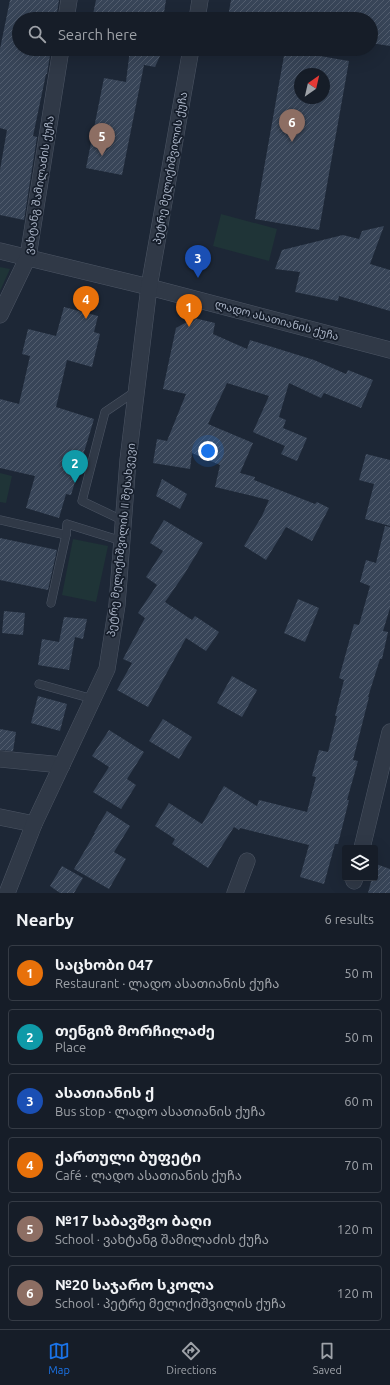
<!DOCTYPE html>
<html lang="en">
<head>
<meta charset="utf-8">
<style>
	:root { --surface:#161d28; --page:#1f2630; --text:#f1f3f6; --muted:#9ea2a8; --line:#353b45; --accent:#1a73e8 }
	body { margin:0; font-family:Ubuntu,"Noto Sans Georgian",sans-serif; background:var(--page); color:var(--text) }
	.controls { position:absolute; right:12px; bottom:12px; display:grid; overflow:hidden; border-radius:4px; box-shadow:0 4px 16px #0002 }
	.controls button { width:36px; height:36px; display:grid; place-items:center; padding:0; border:0; border-bottom:1px solid var(--line); background:var(--surface); color:var(--text); font:20px sans-serif }
	.compass { position:absolute; left:294px; top:68px; width:36px; height:36px; border-radius:50%; background:var(--surface); box-shadow:0 4px 16px #0002; rotate:34deg }
	.you { position:absolute; left:208px; top:451px; width:14px; height:14px; margin:-10px; border:3px solid #fff; border-radius:50%; background:#1a73e8; box-shadow:0 0 0 6px #1a73e833 }
	.badge { display:grid; place-items:center; width:26px; height:26px; border-radius:50%; background:var(--accent); color:#fff; font-size:13px; font-weight:700 }
	.pin { position:absolute; translate:-50% -33px; filter:drop-shadow(0 1px 2px #0008) }
	.pin::after { content:''; position:absolute; top:21px; width:14px; height:12px; background:inherit; clip-path:polygon(0 0,100% 0,50% 100%) }
	.list { margin:0; padding:0; list-style:none }
	h2 { display:flex; justify-content:space-between; align-items:center; height:52px; margin:0; padding:0 16px; font-size:17px }
	h2 small { font-size:13px; font-weight:400; color:var(--muted) }
	.list li { display:grid; grid-template-columns:26px 1fr auto; gap:12px; align-items:center; box-sizing:border-box; height:56px; margin:0 8px 8px; padding:0 8px; border:1px solid var(--line); border-radius:4px }
	.list b { display:block; font-size:15px; white-space:nowrap }
	.list p { margin:0; font-size:13px; white-space:nowrap; color:var(--muted) }
	.list em { font-size:13px; font-style:normal; color:var(--muted) }
	.icon { flex:none; width:22px; height:22px; fill:none; stroke:currentColor; stroke-width:2; stroke-linecap:round; stroke-linejoin:round }
	.map { position:relative; flex:none; width:390px; height:893px; overflow:hidden }
	.search { position:absolute; background:var(--surface); box-shadow:0 4px 16px #0002; left:12px; right:12px; top:12px; height:44px; display:flex; align-items:center; gap:10px; box-sizing:border-box; padding:0 14px; border-radius:22px; color:var(--muted); font-size:15px }
	.sheet { height:436px; background:var(--surface) }
	nav { display:flex; justify-content:space-around; align-items:center; box-sizing:border-box; height:56px; border-top:1px solid var(--line); background:var(--surface); font-size:11px; color:var(--muted) }
	nav a { display:grid; justify-items:center; gap:2px }
	nav .on { color:var(--accent) }
	.map>svg:first-child { display:block }
	.garden { fill:#1f3437 }
	.building { fill:url(#building-hatch); fill-rule:evenodd }
	.lines { fill:none; stroke-linecap:round; stroke-linejoin:round }
	.lane-casing { stroke:#4d5665; stroke-width:9 }
	.street-casing { stroke:#4d5665; stroke-width:17 }
	.lane { stroke:#303947; stroke-width:8 }
	.street { stroke:#303947; stroke-width:16 }
	.labels { text-anchor:middle; dominant-baseline:central; stroke-width:3.5; stroke-linejoin:round; paint-order:stroke }
	.street-label { font-size:11px; fill:#a9b3c5; stroke:#161e2b }
</style>
</head>
<body>
<div class="map">
<svg width="390" height="893" viewBox="0 0 390 893">
	<defs>
		<pattern id="building-hatch" width="6" height="6" patternUnits="userSpaceOnUse"><rect width="6" height="6" fill="#384558"/><path d="M-1 1l2-2M0 6l6-6M5 7l2-2" fill="none" stroke="#525d6e"/></pattern>
	</defs>
	<rect width="100%" height="100%" fill="#1d2736"/>
	<g class="garden">
		<path d="M 221,214 L 277,229 L 269,261 L 213,246 Z"/>
		<path d="M 0,267 L 10,269 L 0,291 Z"/>
		<path d="M 0,473 L 12,476 L 6,503 L 0,502 Z"/>
		<path d="M 73,539 L 108,546 L 96,602 L 62,595 Z"/>
	</g>
	<g class="building">
		<path d="M 10,0 L 59,0 L 56,19 L 19,19 L 19,49 L 51,49 L 47,74 L 46,74 L 33,136 L 37,137 L 24,220 L 0,215 L 0,170 L 7,130 L 0,128 L 0,49 Z"/>
		<path d="M 96,0 L 166,0 L 163,19 L 92,19 Z"/>
		<path d="M 231,0 L 390,0 L 390,46 L 371,43 L 371,19 L 240,19 L 228,17 Z"/>
		<path d="M 130,49 L 163,49 L 155,67 L 144,65 L 122,175 L 86,168 L 104,78 L 126,82 Z"/>
		<path d="M 285,50 L 349,61 L 319,230 L 255,219 ZM 300,74 L 324,74 L 324,98 L 300,98 Z"/>
		<path d="M 384,226 L 370,264 L 390,270 L 390,311 L 339,296 L 338,301 L 295,292 L 300,272 L 275,269 L 282,250 L 343,235 L 359,239 L 362,231 Z"/>
		<path d="M 64,307 L 98,316 L 94,332 L 100,334 L 92,367 L 67,360 L 56,407 L 94,419 L 71,495 L 66,494 L 59,518 L 26,508 L 35,476 L 0,468 L 0,399 L 19,404 L 30,356 L 22,354 L 28,329 L 56,336 Z"/>
		<path d="M 194,318 L 215,323 L 213,334 L 247,349 L 250,340 L 314,360 L 346,374 L 348,370 L 373,380 L 361,408 L 324,393 L 321,398 L 289,383 L 279,417 L 286,420 L 283,428 L 307,438 L 297,461 L 281,454 L 285,446 L 253,432 L 269,396 L 227,383 L 208,424 L 253,443 L 240,473 L 255,477 L 254,480 L 315,504 L 317,502 L 329,508 L 312,541 L 286,527 L 266,560 L 244,546 L 262,516 L 269,500 L 215,487 L 220,465 L 192,453 L 190,469 L 153,463 L 157,439 L 167,441 L 186,394 L 163,389 L 176,328 Z"/>
		<path d="M 366,454 L 390,460 L 390,526 L 365,519 L 374,484 L 359,480 Z"/>
		<path d="M 162,479 L 187,494 L 180,509 L 156,496 Z"/>
		<path d="M 164,520 L 203,543 L 185,573 L 165,602 L 192,620 L 195,616 L 219,632 L 206,651 L 186,638 L 148,707 L 117,690 L 132,663 L 123,659 L 145,618 L 138,613 L 157,585 L 146,577 L 163,551 L 150,543 Z"/>
		<path d="M 385,526 L 390,527 L 390,608 L 383,631 L 388,632 L 382,659 L 380,659 L 368,697 L 369,697 L 353,760 L 358,761 L 347,800 L 349,800 L 338,844 L 335,844 L 324,884 L 300,877 L 309,845 L 240,828 L 239,830 L 234,827 L 208,868 L 172,844 L 175,839 L 155,826 L 169,803 L 202,824 L 224,786 L 257,806 L 259,800 L 307,812 L 316,777 L 312,776 L 319,750 L 328,752 L 337,716 L 335,716 L 344,680 L 339,678 L 354,624 L 359,625 L 370,586 L 360,582 L 366,560 L 376,563 Z"/>
		<path d="M 0,538 L 57,550 L 48,590 L 0,580 Z"/>
		<path d="M 298,599 L 319,608 L 305,642 L 284,633 Z"/>
		<path d="M 4,611 L 25,613 L 23,635 L 2,633 Z"/>
		<path d="M 64,617 L 87,619 L 83,639 L 75,637 L 69,670 L 38,665 L 42,639 L 59,642 Z"/>
		<path d="M 232,676 L 257,690 L 242,717 L 217,703 Z"/>
		<path d="M 38,696 L 67,704 L 60,731 L 31,723 Z"/>
		<path d="M 163,719 L 192,737 L 179,759 L 149,741 Z"/>
		<path d="M 0,729 L 16,732 L 13,751 L 0,750 Z"/>
		<path d="M 109,730 L 144,752 L 127,779 L 136,785 L 121,809 L 93,792 L 109,767 L 92,756 Z"/>
		<path d="M 107,811 L 130,826 L 114,852 L 126,859 L 109,889 L 74,869 L 95,833 L 94,833 Z"/>
		<path d="M 376,864 L 390,869 L 390,893 L 368,893 L 372,878 L 375,878 Z"/>
		<path d="M 62,866 L 83,878 L 74,893 L 60,893 L 50,886 Z"/>
	</g>
	<g class="lines">
		<defs>
			<g id="lane">
				<path d="M 0,520 L 66,535 L 51,603"/>
				<path d="M 124,521 L 82,501 L 105,412 L 136,391"/>
				<path d="M 66,535 L 67,524 L 122,541"/>
				<path d="M 39,684 L 93,699"/>
			</g>
			<g id="street">
				<path d="M 66,19 L 69,0"/>
				<path d="M 197,19 L 200,0"/>
				<path d="M 0,251 L 149,287 L 390,350"/>
				<path d="M 0,315 L 28,257 L 61,49"/>
				<path d="M 0,759 L 62,765"/>
				<path d="M 0,817 L 34,824"/>
				<path d="M 362,848 L 390,732"/>
				<path d="M 354,881 L 355,878"/>
				<path d="M 7,893 L 34,824 L 107,669 L 117,605 L 128,460 L 149,287 L 191,49"/>
				<path d="M 235,893 L 247,861"/>
			</g>
		</defs>
		<use href="#lane" class="lane-casing"/>
		<use href="#street" class="street-casing"/>
		<use href="#lane" class="lane"/>
		<use href="#street" class="street"/>
	</g>
	<g class="labels">
		<g class="street-label">
			<text transform="translate(170 168) rotate(-80)">პეტრე მელიქიშვილის ქუჩა</text>
			<text transform="translate(39 185) rotate(-81)">ვახტანგ შამილაძის ქუჩა</text>
			<text transform="translate(277 320) rotate(15)">ლადო ასათიანის ქუჩა</text>
			<text transform="translate(121 540) rotate(-84)">პეტრე მელიქიშვილის II შესახვევი</text>
		</g>
	</g>
</svg>
<div class="controls">
<button><svg class="icon" aria-label="layers" viewBox="0 0 24 24"><path d="M12 4l9 5-9 5-9-5zM3 14l9 5 9-5"/></svg></button>
</div>
<svg class="compass" viewBox="-18 -18 36 36"><path d="M0-13l5 13h-10z" fill="#e53935"/><path d="M0 13l5-13h-10z" fill="#9ea2a8"/></svg>
<div class="you"></div>
<div class="pin badge" style="left:189px;top:327px;background:#e8710a">1</div>
<div class="pin badge" style="left:75px;top:483px;background:#0f9aa8">2</div>
<div class="pin badge" style="left:198px;top:278px;background:#1a4fb4">3</div>
<div class="pin badge" style="left:86px;top:319px;background:#e8710a">4</div>
<div class="pin badge" style="left:102px;top:156px;background:#8d6e63">5</div>
<div class="pin badge" style="left:292px;top:142px;background:#8d6e63">6</div>
<div class="search"><svg class="icon" aria-label="search" viewBox="0 0 24 24"><circle cx="10" cy="10" r="6"/><path d="M15 15l6 6"/></svg>Search here</div>
</div>
<section class="sheet">
<h2>Nearby<small>6 results</small></h2>
<ul class="list">
<li><span class="badge" style="background:#e8710a">1</span><div><b>საცხობი 047</b><p>Restaurant · ლადო ასათიანის ქუჩა</p></div><em>50 m</em></li>
<li><span class="badge" style="background:#0f9aa8">2</span><div><b>თენგიზ მორჩილაძე</b><p>Place</p></div><em>50 m</em></li>
<li><span class="badge" style="background:#1a4fb4">3</span><div><b>ასათიანის ქ</b><p>Bus stop · ლადო ასათიანის ქუჩა</p></div><em>60 m</em></li>
<li><span class="badge" style="background:#e8710a">4</span><div><b>ქართული ბუფეტი</b><p>Café · ლადო ასათიანის ქუჩა</p></div><em>70 m</em></li>
<li><span class="badge" style="background:#8d6e63">5</span><div><b>№17 საბავშვო ბაღი</b><p>School · ვახტანგ შამილაძის ქუჩა</p></div><em>120 m</em></li>
<li><span class="badge" style="background:#8d6e63">6</span><div><b>№20 საჯარო სკოლა</b><p>School · პეტრე მელიქიშვილის ქუჩა</p></div><em>120 m</em></li>
</ul>
</section>
<nav>
<a class="on"><svg class="icon" aria-label="map" viewBox="0 0 24 24"><path d="M3 6l6-2 6 2 6-2v14l-6 2-6-2-6 2zM9 4v14M15 6v14"/></svg>Map</a>
<a><svg class="icon" aria-label="directions" viewBox="0 0 24 24"><path d="M12 3l9 9-9 9-9-9zM9 14v-3h6M13 9l2 2-2 2"/></svg>Directions</a>
<a><svg class="icon" aria-label="saved" viewBox="0 0 24 24"><path d="M7 4h10v16l-5-4-5 4z"/></svg>Saved</a>
</nav>
</body>
</html>
